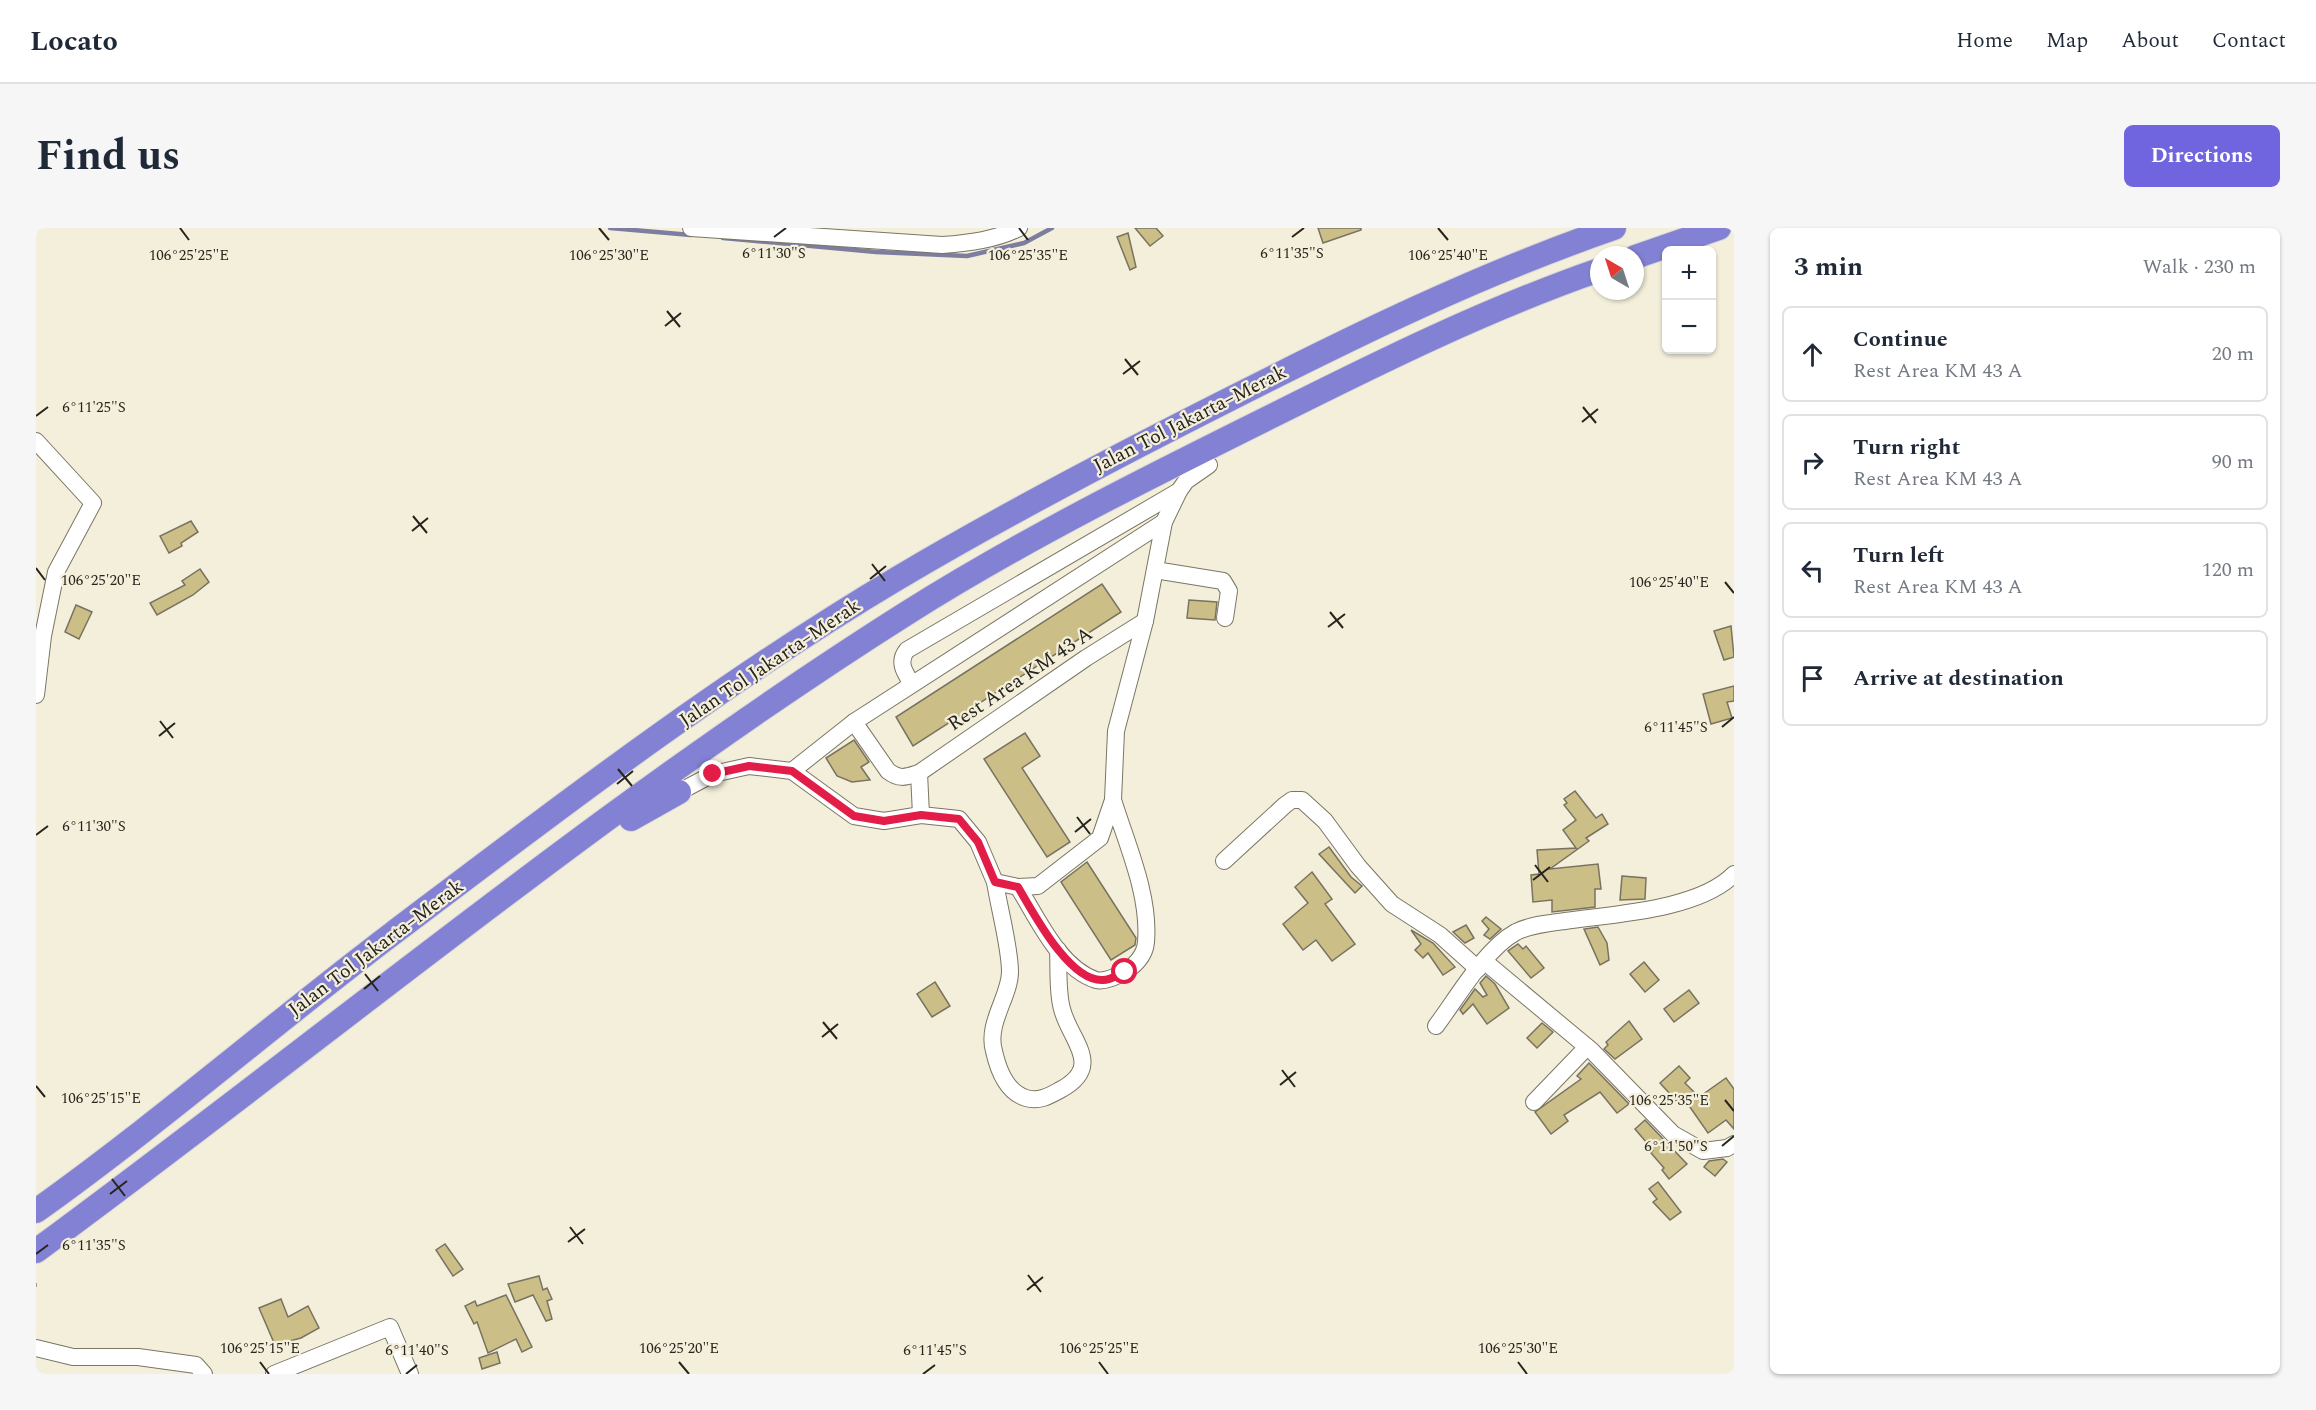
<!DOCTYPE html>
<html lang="en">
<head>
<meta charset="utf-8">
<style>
	:root { --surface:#fff; --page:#f6f6f7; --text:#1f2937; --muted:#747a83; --line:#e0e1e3; --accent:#7165df }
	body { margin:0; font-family:Spectral,serif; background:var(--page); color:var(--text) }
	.controls { position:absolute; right:18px; top:18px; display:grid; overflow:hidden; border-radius:9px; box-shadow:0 2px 4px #0004 }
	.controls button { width:54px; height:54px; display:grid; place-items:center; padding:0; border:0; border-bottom:2px solid var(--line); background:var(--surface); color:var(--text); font:30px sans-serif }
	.compass { position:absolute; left:1554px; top:18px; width:54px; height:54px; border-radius:50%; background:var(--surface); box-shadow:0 2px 4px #0004; rotate:321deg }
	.stop { position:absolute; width:18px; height:18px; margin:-14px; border:4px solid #e11d48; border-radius:50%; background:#fff }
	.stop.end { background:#e11d48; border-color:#fff; box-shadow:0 2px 6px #0008 }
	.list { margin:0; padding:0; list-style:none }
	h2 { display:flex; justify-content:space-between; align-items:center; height:78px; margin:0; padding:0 24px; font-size:26px }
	h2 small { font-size:20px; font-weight:400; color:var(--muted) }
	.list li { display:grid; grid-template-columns:39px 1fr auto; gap:18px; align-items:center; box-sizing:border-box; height:96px; margin:0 12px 12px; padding:0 12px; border:2px solid var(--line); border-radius:9px }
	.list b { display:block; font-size:22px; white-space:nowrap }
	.list p { margin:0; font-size:20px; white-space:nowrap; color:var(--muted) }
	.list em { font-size:20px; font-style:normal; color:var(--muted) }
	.icon { flex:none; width:33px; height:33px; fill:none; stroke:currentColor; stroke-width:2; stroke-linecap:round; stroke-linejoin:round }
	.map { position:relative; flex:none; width:1698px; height:1146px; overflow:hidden; border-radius:9px }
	header { display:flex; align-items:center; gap:36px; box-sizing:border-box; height:84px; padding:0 30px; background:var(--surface); border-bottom:2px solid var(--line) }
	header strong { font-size:28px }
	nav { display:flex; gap:33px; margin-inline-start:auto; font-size:21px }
	.intro { display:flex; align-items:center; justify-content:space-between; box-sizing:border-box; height:144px; padding:0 36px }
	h1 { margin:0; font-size:42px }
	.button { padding:15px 27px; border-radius:9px; background:var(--accent); color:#fff; font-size:21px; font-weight:700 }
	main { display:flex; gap:36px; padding:0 36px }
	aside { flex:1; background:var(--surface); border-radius:9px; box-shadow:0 2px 4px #0004 }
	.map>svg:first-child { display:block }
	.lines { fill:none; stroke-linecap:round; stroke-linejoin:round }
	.stream { stroke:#7d7d9f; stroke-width:4.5 }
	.building { fill:#ccbe87; stroke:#787361; stroke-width:1.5 }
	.minor-casing { stroke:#7a7664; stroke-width:18 }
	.highway-casing { stroke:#d8d8d6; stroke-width:26 }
	.path { stroke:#9e9a8c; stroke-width:2; stroke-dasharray:4.5 3; stroke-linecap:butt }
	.minor { stroke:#fff; stroke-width:16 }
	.highway { stroke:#8381d4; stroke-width:24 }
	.route { stroke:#e11d48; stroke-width:8 }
	.ticks { fill:none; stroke:#26241d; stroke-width:2 }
	.labels { text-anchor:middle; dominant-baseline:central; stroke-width:4.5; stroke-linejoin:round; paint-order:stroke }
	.street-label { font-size:20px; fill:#26241d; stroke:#f4efdb }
	.ticks-label { font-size:15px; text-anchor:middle; fill:#26241d; stroke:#f4efdb; stroke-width:4.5; stroke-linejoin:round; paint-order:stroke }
</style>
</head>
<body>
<header>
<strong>Locato</strong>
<nav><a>Home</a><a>Map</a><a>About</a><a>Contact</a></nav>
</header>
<div class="intro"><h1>Find us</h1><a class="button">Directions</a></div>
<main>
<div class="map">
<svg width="1698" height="1146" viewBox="0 0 1698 1146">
	<rect width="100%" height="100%" fill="#f4efdb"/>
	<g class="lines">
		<g class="stream">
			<path d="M 574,0 L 655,7"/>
			<path d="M 687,10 L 840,24 L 931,28 L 988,15 L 1016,0"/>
		</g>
	</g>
	<g class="building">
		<path d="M 1099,0 L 1120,0 L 1127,8 L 1114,18 Z"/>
		<path d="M 1282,0 L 1325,0 L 1325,2 L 1287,15 Z"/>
		<path d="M 1092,5 L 1100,39 L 1094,42 L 1081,9 Z"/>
		<path d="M 155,293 L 162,304 L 145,315 L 146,318 L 133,325 L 124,308 Z"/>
		<path d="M 164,341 L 173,354 L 157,367 L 121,387 L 114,375 L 149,357 L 146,353 Z"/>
		<path d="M 1066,356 L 1085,384 L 877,518 L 860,489 Z"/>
		<path d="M 1153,372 L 1181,374 L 1179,392 L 1151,390 Z"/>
		<path d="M 40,377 L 56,384 L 43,411 L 29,404 Z"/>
		<path d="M 1695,398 L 1698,429 L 1688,432 L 1678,403 Z"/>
		<path d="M 1698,458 L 1698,473 L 1691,474 L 1696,490 L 1675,496 L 1667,466 Z"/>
		<path d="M 989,505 L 1004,528 L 986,540 L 1034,614 L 1011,629 L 948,531 Z"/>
		<path d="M 818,512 L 833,534 L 825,539 L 834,552 L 816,554 L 801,548 L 790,530 Z"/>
		<path d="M 1539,563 L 1560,590 L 1566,586 L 1572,596 L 1550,610 L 1553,613 L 1514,641 L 1562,636 L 1565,661 L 1559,661 L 1559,679 L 1516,684 L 1516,672 L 1497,674 L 1495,647 L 1503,646 L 1501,622 L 1540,620 L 1527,602 L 1540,592 L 1528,577 L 1531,575 L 1528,571 Z"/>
		<path d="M 1293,619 L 1315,649 L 1326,658 L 1319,665 L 1283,626 Z"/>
		<path d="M 1051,634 L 1100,710 L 1099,717 L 1075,732 L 1025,654 Z"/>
		<path d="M 1276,644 L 1296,671 L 1289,676 L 1319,716 L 1296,733 L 1280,712 L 1267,722 L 1247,696 L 1272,675 L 1259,659 Z"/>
		<path d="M 1586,648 L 1610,650 L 1609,671 L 1584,672 Z"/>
		<path d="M 1450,689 L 1465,701 L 1454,711 L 1448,707 L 1453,701 L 1446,693 Z"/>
		<path d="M 1430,697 L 1438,710 L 1429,715 L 1417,704 Z"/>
		<path d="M 1562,699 L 1571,715 L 1573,732 L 1564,737 L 1548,701 Z"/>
		<path d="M 1375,702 L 1397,715 L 1419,739 L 1407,747 L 1392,725 L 1387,730 L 1379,722 L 1385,716 Z"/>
		<path d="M 1482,716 L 1487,721 L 1490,718 L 1508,740 L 1495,750 L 1472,723 Z"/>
		<path d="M 1608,734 L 1623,752 L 1609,764 L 1594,746 Z"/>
		<path d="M 1450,748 L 1459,756 L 1473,780 L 1451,796 L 1437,776 L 1427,786 L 1424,782 L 1439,761 L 1447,769 L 1451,767 L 1444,755 Z"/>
		<path d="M 899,754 L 914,778 L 896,789 L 881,766 Z"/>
		<path d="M 1653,762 L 1663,775 L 1638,794 L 1628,781 Z"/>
		<path d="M 1593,793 L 1606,811 L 1579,831 L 1568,821 L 1572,817 L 1570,814 Z"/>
		<path d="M 1506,795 L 1517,804 L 1501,820 L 1491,810 Z"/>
		<path d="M 1553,835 L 1593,876 L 1581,885 L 1564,864 L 1528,887 L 1532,893 L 1515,906 L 1499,884 L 1545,851 L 1541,848 Z"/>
		<path d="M 1643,838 L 1654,850 L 1649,855 L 1663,869 L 1690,850 L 1698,861 L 1698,901 L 1690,892 L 1672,905 L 1649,872 L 1644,877 L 1624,855 Z"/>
		<path d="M 1609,892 L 1651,936 L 1633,951 L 1626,942 L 1628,940 L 1615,925 L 1617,922 L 1599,901 Z"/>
		<path d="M 1687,931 L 1691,934 L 1679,948 L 1668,939 L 1673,933 Z"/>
		<path d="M 1622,954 L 1645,984 L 1634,992 L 1617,974 L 1621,971 L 1613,961 Z"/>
		<path d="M 409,1016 L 427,1041 L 417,1048 L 400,1022 Z"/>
		<path d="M 503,1048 L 507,1062 L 511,1060 L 516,1071 L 511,1073 L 516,1091 L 510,1093 L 497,1067 L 479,1074 L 472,1056 Z"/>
		<path d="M 470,1067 L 496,1119 L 486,1124 L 480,1111 L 452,1125 L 441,1094 L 438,1096 L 429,1078 L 439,1073 L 441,1078 Z"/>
		<path d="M 245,1071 L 252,1089 L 272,1078 L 283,1100 L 265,1110 L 239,1117 L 223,1080 Z"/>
		<path d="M 461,1124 L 464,1135 L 446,1141 L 443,1130 Z"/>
	</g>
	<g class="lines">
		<defs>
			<g id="minor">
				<path d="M 655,0 L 906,17 C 933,15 959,12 983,0"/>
				<path d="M 0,213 L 57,275 L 20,344 L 7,408 L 0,467"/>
				<path d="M 1119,342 L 1187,353 L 1193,363 L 1189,390"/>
				<path d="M 876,456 C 869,445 861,434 871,422 L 1143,263"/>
				<path d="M 818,494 L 852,543 C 864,552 870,549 883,545 L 1050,430 L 1109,393"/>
				<path d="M 756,543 L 818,494 L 1128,294"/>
				<path d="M 883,545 L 885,587"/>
				<path d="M 643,564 L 677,546 L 713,538 L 756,543 L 818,588 L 848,593 L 885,587 L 923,591 L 942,614 L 959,654 L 982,659 L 1002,658 L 1064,610 L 1077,572 L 1080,503 L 1109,393 L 1128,294 L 1143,263 L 1150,253 L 1173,237"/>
				<path d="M 1188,633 L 1249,577 L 1256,572 L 1266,572 L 1289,593 L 1322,638 L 1356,676 L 1404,707 L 1442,741"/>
				<path d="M 959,654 C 963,680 974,719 974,744 C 974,768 950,796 958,823 C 962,841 970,864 990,870 C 1003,874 1013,868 1024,862 C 1069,838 1034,813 1026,781 C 1021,763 1023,740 1022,722"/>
				<path d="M 982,659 C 1001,689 1023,740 1060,752 C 1069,754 1079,749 1086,745 C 1098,739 1109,728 1110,714 C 1114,667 1091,617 1077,572"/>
				<path d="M 1448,733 L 1556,823 L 1637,906 L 1667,923 L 1691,920 L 1698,916"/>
				<path d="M 1400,798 C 1421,770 1449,721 1480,704 C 1494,697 1513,695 1529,693 C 1577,686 1663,682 1698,646"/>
				<path d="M 1498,874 L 1551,819"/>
				<path d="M 0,1120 L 37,1129 L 102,1129 L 160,1137 L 168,1146"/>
				<path d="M 238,1146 L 354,1099 L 374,1146"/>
			</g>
			<g id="highway">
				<path d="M 1599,29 L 1683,0"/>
				<path d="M 595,591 L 643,564"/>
				<path d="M 0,983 C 122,896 236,797 356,706 C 520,582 685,455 862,350 C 970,286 1081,228 1192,172 C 1318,108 1444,46 1578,0"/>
				<path d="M 0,1023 C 290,810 567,577 871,385 C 990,310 1115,248 1240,186 C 1346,133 1451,81 1563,42"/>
			</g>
		</defs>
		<use href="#minor" class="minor-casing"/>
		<use href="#highway" class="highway-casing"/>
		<path class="path" d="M 0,1055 L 0,1059"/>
		<use href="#minor" class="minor"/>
		<use href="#highway" class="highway"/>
	</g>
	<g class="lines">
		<path class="route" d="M 677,546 L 713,538 L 756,543 L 818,588 L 848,593 L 885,587 L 923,591 L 942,614 L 959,654 L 982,659 C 997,684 1033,754 1067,752 C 1074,752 1082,747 1089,744"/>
	</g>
	<path class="ticks" d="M 144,0 L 153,12M 563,0 L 573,12M 983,0 L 992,12M 1402,0 L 1412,12M 738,9 L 750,0M 1256,9 L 1268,0M 631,83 L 644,99M 629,98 L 645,85M 1089,131 L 1102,147M 1087,146 L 1104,133M 1547,179 L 1560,195M 0,188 L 12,179M 1546,194 L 1562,181M 377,288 L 391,305M 376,303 L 392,290M 836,336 L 849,353M 0,340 L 9,352M 834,351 L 850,338M 1689,354 L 1698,365M 1294,384 L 1307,400M 1292,399 L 1309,386M 124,493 L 137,510M 1686,499 L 1698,489M 123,508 L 139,495M 582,541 L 596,558M 581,556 L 597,543M 1041,589 L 1054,606M 1039,604 L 1055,591M 0,607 L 12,598M 1499,637 L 1512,654M 1497,652 L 1514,639M 329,746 L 342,763M 328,761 L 344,748M 787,794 L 801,811M 786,809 L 802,796M 1246,842 L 1259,859M 1244,857 L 1260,844M 0,858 L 9,869M 1689,872 L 1698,883M 1686,918 L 1698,908M 76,951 L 89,968M 74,966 L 91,953M 534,999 L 547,1016M 532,1014 L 549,1001M 0,1026 L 12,1017M 992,1047 L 1005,1064M 991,1062 L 1007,1049M 224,1134 L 233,1146M 643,1134 L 653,1146M 1063,1134 L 1072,1146M 1482,1134 L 1491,1146M 370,1146 L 381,1137M 887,1146 L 899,1137"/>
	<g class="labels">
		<g class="street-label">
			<text transform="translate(1154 191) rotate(-27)">Jalan Tol Jakarta–Merak</text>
			<text transform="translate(734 435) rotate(-34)">Jalan Tol Jakarta–Merak</text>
			<text transform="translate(984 451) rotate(-34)">Rest Area KM 43 A</text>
			<text transform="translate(340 720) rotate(-37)">Jalan Tol Jakarta–Merak</text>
		</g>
	</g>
	<g class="ticks-label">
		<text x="738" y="30">6°11'30"S</text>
		<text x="1256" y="30">6°11'35"S</text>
		<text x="153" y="32">106°25'25"E</text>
		<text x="573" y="32">106°25'30"E</text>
		<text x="992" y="32">106°25'35"E</text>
		<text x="1412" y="32">106°25'40"E</text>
		<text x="58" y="184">6°11'25"S</text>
		<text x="65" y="357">106°25'20"E</text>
		<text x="1633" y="359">106°25'40"E</text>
		<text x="1640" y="504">6°11'45"S</text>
		<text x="58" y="603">6°11'30"S</text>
		<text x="65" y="875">106°25'15"E</text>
		<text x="1633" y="877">106°25'35"E</text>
		<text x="1640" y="923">6°11'50"S</text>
		<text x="58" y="1022">6°11'35"S</text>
		<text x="224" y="1125">106°25'15"E</text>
		<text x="643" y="1125">106°25'20"E</text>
		<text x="1063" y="1125">106°25'25"E</text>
		<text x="1482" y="1125">106°25'30"E</text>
		<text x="381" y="1127">6°11'40"S</text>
		<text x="899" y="1127">6°11'45"S</text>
	</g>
</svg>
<div class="controls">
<button>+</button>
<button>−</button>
</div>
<svg class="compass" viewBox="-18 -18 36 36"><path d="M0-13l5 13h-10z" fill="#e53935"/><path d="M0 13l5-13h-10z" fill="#747a83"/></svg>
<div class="stop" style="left:1089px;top:744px"></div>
<div class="stop end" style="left:677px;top:546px"></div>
</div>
<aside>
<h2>3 min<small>Walk · 230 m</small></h2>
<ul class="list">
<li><svg class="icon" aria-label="ahead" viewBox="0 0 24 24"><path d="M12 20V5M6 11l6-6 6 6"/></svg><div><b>Continue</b><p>Rest Area KM 43 A</p></div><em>20 m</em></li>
<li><svg class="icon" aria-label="right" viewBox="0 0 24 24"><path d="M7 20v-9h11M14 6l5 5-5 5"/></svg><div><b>Turn right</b><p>Rest Area KM 43 A</p></div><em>90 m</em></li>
<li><svg class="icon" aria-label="left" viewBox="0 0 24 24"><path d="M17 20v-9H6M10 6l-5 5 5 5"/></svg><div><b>Turn left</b><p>Rest Area KM 43 A</p></div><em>120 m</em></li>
<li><svg class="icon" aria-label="arrive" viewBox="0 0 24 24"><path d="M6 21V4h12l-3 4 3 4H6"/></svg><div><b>Arrive at destination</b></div></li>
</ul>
</aside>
</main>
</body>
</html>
